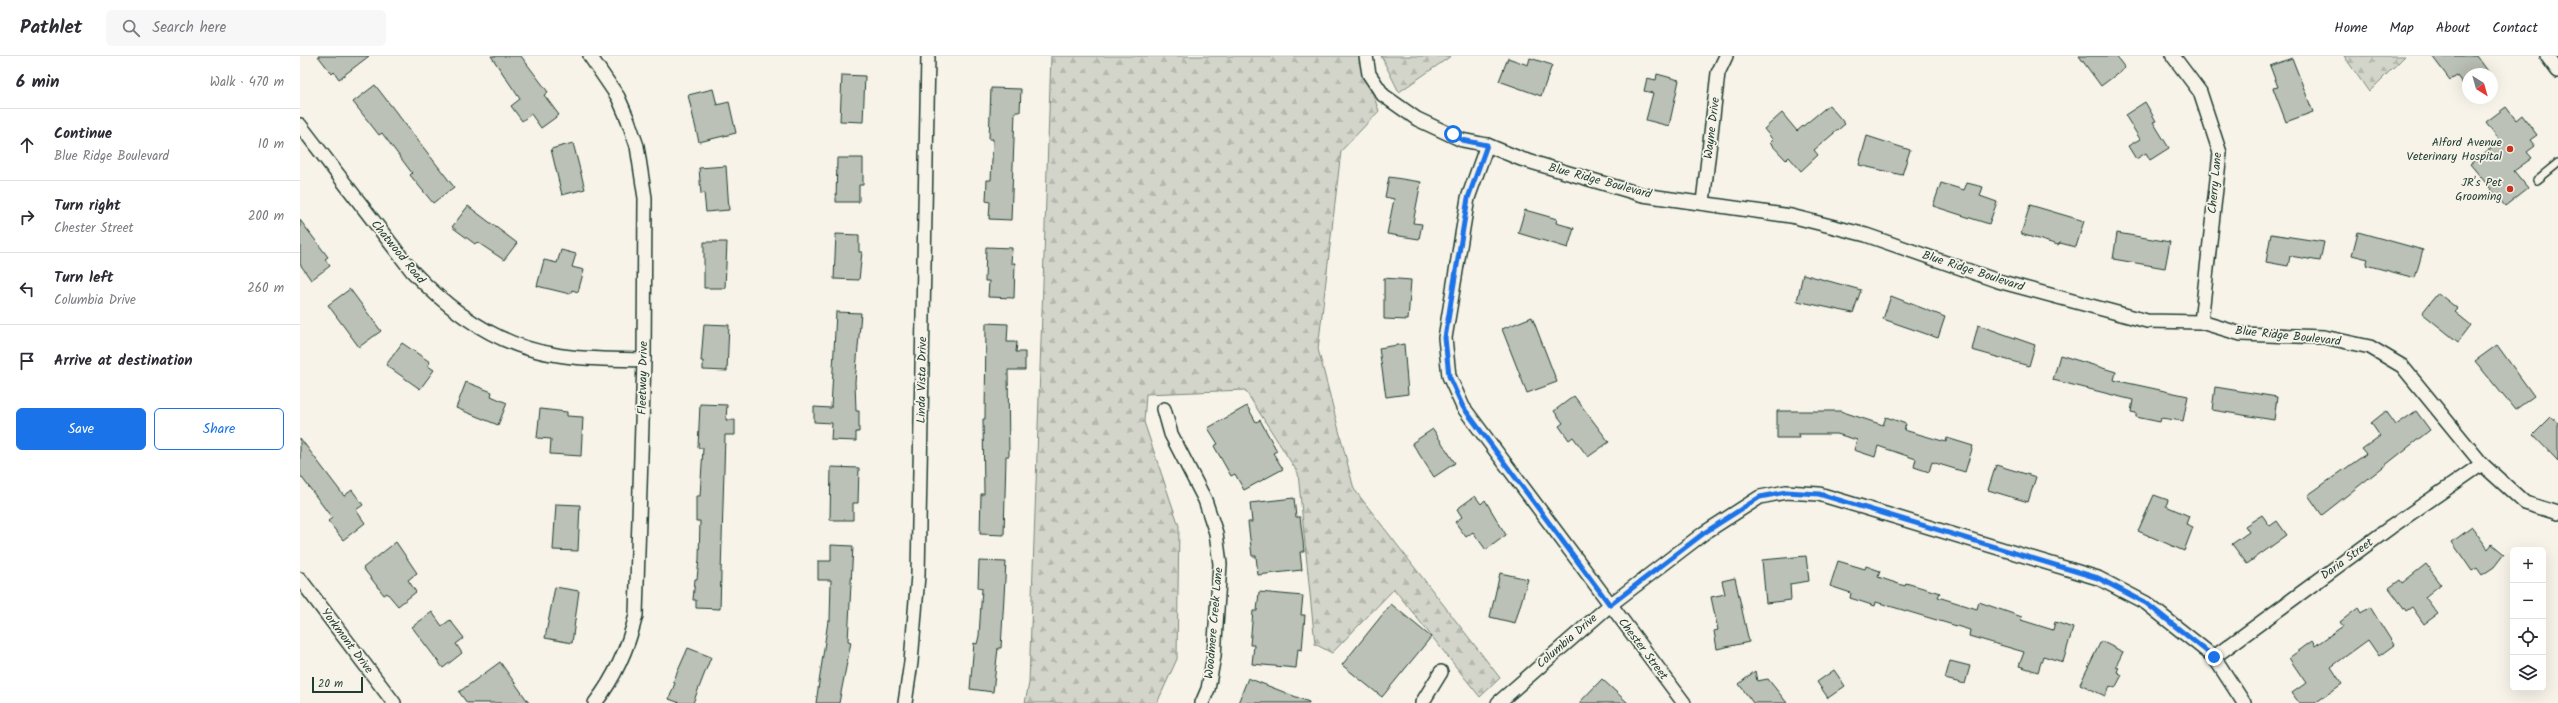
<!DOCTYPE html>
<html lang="en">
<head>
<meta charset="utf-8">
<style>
	:root { --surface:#fff; --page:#f7f7f7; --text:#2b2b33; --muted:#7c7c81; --line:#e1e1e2; --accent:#1a73e8 }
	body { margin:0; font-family:Kalam,sans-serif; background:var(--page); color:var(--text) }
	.controls { position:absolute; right:12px; bottom:12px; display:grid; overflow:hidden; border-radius:6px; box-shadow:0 4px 16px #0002 }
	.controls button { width:36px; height:36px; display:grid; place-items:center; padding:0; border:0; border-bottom:1px solid var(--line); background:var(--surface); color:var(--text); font:20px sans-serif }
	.compass { position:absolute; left:2162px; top:12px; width:36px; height:36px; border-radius:50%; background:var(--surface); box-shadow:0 4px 16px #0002; rotate:143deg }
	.scale { position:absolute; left:12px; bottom:10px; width:51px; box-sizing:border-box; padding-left:4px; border:2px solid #1f3d34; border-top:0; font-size:11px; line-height:14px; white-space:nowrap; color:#1f3d34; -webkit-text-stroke:3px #f7f3e8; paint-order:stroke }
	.stop { position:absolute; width:12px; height:12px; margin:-9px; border:3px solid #1a73e8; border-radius:50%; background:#fff }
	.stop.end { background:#1a73e8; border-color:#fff; box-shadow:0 1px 4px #0008 }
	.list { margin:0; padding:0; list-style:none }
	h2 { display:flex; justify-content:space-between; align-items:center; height:52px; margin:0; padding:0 16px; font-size:17px }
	h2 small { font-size:13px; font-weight:400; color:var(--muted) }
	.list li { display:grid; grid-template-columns:26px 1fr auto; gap:12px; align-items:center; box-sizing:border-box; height:72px; padding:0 16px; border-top:1px solid var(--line) }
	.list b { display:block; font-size:15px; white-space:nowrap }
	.list p { margin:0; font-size:13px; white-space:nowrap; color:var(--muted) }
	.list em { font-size:13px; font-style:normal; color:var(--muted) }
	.actions { display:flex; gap:8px; padding:12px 16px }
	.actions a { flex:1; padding:9px 0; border:1px solid var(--accent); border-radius:6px; text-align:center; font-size:14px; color:var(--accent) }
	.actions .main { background:var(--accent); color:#fff }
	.icon { flex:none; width:22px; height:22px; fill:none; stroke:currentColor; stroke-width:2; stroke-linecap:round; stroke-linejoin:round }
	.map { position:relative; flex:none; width:2258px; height:647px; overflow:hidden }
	header { display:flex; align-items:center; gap:24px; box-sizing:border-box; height:56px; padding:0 20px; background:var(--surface); border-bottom:1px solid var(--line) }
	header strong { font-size:19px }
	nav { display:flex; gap:22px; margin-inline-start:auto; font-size:14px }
	.search { width:280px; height:36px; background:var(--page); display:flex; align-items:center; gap:10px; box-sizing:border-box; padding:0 14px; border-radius:6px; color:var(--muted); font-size:15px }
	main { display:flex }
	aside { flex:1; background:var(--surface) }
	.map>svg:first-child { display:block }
	.forest { fill:url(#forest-firs); stroke:#79897f }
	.building { fill:#bbc1b6; stroke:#1f3d34 }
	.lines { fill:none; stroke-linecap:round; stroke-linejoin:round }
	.lane-casing { stroke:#1f3d34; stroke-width:10 }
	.street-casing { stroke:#1f3d34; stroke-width:16 }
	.lane { stroke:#f7f3e8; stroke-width:7 }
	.street { stroke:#f7f3e8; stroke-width:13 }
	.route { stroke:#1a73e8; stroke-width:5 }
	.poi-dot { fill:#c8321e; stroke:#f7f3e8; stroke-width:1.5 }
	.labels { text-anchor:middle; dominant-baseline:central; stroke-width:3.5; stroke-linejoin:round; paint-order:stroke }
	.street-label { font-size:12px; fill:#1f3d34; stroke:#f7f3e8 }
	.poi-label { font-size:12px; fill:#1f3d34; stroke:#f7f3e8; text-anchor:end }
</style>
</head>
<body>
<header>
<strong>Pathlet</strong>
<div class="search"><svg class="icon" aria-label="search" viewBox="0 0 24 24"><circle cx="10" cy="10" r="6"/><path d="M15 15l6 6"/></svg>Search here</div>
<nav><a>Home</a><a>Map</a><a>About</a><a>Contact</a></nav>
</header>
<main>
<aside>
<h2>6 min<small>Walk · 470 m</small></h2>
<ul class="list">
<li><svg class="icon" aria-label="ahead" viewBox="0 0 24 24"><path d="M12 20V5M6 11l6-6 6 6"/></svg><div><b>Continue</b><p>Blue Ridge Boulevard</p></div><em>10 m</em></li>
<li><svg class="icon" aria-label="right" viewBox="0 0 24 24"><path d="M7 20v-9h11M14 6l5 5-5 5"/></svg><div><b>Turn right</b><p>Chester Street</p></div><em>200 m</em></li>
<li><svg class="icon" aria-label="left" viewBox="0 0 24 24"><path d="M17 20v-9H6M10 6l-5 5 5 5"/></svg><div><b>Turn left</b><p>Columbia Drive</p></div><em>260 m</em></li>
<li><svg class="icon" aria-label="arrive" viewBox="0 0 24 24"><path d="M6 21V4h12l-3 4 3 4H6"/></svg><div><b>Arrive at destination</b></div></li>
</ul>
<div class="actions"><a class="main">Save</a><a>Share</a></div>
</aside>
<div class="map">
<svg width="2258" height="647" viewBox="0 0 2258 647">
	<defs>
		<pattern id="forest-firs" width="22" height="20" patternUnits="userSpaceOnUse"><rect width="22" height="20" fill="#d3d5ca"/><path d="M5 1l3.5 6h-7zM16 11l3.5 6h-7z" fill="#b5b8ae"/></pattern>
	</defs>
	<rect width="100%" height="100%" fill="#f7f3e8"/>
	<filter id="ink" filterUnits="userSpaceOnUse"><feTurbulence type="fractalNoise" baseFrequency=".025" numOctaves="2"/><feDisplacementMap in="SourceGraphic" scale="8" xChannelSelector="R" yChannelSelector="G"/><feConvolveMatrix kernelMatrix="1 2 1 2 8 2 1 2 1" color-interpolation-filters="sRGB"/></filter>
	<g filter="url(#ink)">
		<g class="forest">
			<path d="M 751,0 L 1059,0 L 1079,55 L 1041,95 L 1018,293 L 1054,433 L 1200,622 L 1180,641 L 1094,533 L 1032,597 L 1015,588 L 998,417 L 945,334 L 846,338 L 844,366 L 879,470 L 877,603 L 857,647 L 725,647 L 729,627 Z"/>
			<path d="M 1081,0 L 1151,0 L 1099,36 Z"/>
			<path d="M 2044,0 L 2105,0 L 2069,36 Z"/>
		</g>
		<g class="building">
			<path d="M 18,0 L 69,0 L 39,23 L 34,16 L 32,18 Z"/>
			<path d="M 191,0 L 221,0 L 248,36 L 244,39 L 259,59 L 241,72 L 231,58 L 222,65 L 211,50 L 220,43 Z"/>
			<path d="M 1779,0 L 1816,0 L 1825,12 L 1801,30 Z"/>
			<path d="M 2132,0 L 2177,0 L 2190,18 L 2168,18 L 2168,35 L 2157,20 L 2150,24 Z"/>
			<path d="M 1208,2 L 1228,9 L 1230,2 L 1252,9 L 1241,40 L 1199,25 Z"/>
			<path d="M 1992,2 L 2013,56 L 1986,66 L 1973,32 L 1978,31 L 1970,10 Z"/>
			<path d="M 1357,18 L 1379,24 L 1369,70 L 1346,64 L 1353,37 L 1344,35 L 1347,22 L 1356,24 Z"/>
			<path d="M 542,19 L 565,20 L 563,66 L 540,65 Z"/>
			<path d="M 75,29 L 154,131 L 133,147 L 110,119 L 112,117 L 82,77 L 79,79 L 53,46 Z"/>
			<path d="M 691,32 L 721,33 L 720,56 L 715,56 L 711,164 L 689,163 L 690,146 L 686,145 L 687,124 L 691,124 L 693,83 L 689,83 Z"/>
			<path d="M 413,33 L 417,49 L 429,46 L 436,77 L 399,86 L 388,39 Z"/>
			<path d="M 1845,46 L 1856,65 L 1853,66 L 1869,92 L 1850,104 L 1846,97 L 1836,103 L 1828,90 L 1840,83 L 1825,59 Z"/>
			<path d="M 1529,49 L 1545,68 L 1514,94 L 1518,99 L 1501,115 L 1489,101 L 1486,104 L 1470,87 L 1473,84 L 1464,73 L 1482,57 L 1497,75 Z"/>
			<path d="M 2206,51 L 2216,64 L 2222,59 L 2237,79 L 2230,84 L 2235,90 L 2227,96 L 2232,102 L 2214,115 L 2228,132 L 2205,150 L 2170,108 L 2200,85 L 2186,66 Z"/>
			<path d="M 1567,80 L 1610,94 L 1602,119 L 1559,109 Z"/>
			<path d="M 273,87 L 285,133 L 262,139 L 251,93 Z"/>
			<path d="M 537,102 L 563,102 L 563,129 L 559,129 L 559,146 L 536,146 Z"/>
			<path d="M 426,110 L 429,154 L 406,156 L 404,137 L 401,138 L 399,112 Z"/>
			<path d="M 1089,121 L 1121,126 L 1113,167 L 1122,168 L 1119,183 L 1087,178 L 1094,143 L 1085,141 Z"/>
			<path d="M 1641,127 L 1664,134 L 1667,127 L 1683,131 L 1680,140 L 1697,146 L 1689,168 L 1633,150 Z"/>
			<path d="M 1730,149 L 1784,165 L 1776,191 L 1760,187 L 1758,189 L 1721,178 Z"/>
			<path d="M 168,150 L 217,187 L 204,204 L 177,186 L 175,188 L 152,171 Z"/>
			<path d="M 1225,154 L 1257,163 L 1256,167 L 1274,172 L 1268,192 L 1218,177 Z"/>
			<path d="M 0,164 L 28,201 L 25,203 L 30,210 L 11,224 L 0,208 Z"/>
			<path d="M 2058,176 L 2123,194 L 2115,222 L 2066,209 L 2068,203 L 2052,199 Z"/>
			<path d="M 1817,177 L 1870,186 L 1865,212 L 1813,203 Z"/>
			<path d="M 536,178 L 559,179 L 559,196 L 562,196 L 559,224 L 534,223 Z"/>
			<path d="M 1971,178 L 2024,186 L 2020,205 L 1990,200 L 1988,210 L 1966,206 Z"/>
			<path d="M 404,186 L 427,186 L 425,232 L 404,232 Z"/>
			<path d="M 686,191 L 712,192 L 711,207 L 715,207 L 714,242 L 688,241 L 689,225 L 685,225 Z"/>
			<path d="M 261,194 L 276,198 L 272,211 L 284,214 L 278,236 L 272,234 L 270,238 L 237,230 L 244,204 L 257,207 Z"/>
			<path d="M 1503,218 L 1561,234 L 1553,257 L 1497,245 Z"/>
			<path d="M 1084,222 L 1111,224 L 1108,264 L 1084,263 Z"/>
			<path d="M 50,233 L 81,275 L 59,291 L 28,249 Z"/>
			<path d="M 2138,237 L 2158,253 L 2155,256 L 2171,269 L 2158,286 L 2122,257 Z"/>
			<path d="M 1591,240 L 1645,261 L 1638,282 L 1583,263 Z"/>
			<path d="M 536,256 L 561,257 L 555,326 L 556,355 L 559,355 L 559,376 L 556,376 L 556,385 L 531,384 L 532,367 L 514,366 L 514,351 L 531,352 Z"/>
			<path d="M 1232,261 L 1257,326 L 1227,337 L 1202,273 Z"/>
			<path d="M 686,267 L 708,268 L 707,286 L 717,286 L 716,296 L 725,296 L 725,314 L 708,314 L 709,400 L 706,400 L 704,479 L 680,478 L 681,438 L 684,438 L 683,363 L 685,363 Z"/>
			<path d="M 404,268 L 429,269 L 427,315 L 403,314 L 403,305 L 401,305 Z"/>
			<path d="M 1678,269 L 1735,289 L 1729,310 L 1672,294 Z"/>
			<path d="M 102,287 L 130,306 L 128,310 L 134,314 L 120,333 L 86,309 Z"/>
			<path d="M 1104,288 L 1108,338 L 1086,341 L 1079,292 Z"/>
			<path d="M 2197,289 L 2234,340 L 2215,354 L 2175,305 Z"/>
			<path d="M 1760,299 L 1816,316 L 1814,324 L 1888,340 L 1883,365 L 1861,362 L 1860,366 L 1836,361 L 1836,357 L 1831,356 L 1833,344 L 1753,324 Z"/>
			<path d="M 166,326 L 192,336 L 191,340 L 207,347 L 198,369 L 156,352 Z"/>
			<path d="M 1915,331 L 1977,341 L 1974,364 L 1912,354 Z"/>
			<path d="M 1274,340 L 1309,386 L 1288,401 L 1273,381 L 1269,384 L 1259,370 L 1263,367 L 1254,355 Z"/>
			<path d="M 400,348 L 427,349 L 426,364 L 435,364 L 435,379 L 425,379 L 420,553 L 396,552 L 396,544 L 393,544 L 395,523 L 397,523 L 399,503 L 400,465 L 396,465 L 396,440 L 400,440 L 403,392 L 398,392 Z"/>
			<path d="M 947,350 L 956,366 L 960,364 L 977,395 L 973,397 L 983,413 L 944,434 L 935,418 L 931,420 L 914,390 L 918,388 L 908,372 Z"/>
			<path d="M 240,353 L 267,356 L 267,360 L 283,361 L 281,400 L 250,398 L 251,383 L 237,382 Z"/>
			<path d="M 1477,355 L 1540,355 L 1583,369 L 1586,361 L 1606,368 L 1604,374 L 1646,386 L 1647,382 L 1673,390 L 1665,416 L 1632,406 L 1629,416 L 1614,411 L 1616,403 L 1578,390 L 1575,401 L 1554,394 L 1557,384 L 1537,378 L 1498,378 L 1499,382 L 1477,382 Z"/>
			<path d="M 2086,355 L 2096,369 L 2116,355 L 2130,374 L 2022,459 L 2008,439 L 2066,398 L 2062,393 L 2080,380 L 2071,367 Z"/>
			<path d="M 2251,361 L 2258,367 L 2258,405 L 2233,379 Z"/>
			<path d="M 1133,373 L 1155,407 L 1134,421 L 1112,387 Z"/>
			<path d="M 0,382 L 44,440 L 52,434 L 63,449 L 56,454 L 65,467 L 43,484 L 28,465 L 32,462 L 0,419 Z"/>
			<path d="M 1696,409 L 1736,421 L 1728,446 L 1688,434 Z"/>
			<path d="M 531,411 L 559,412 L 558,447 L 553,447 L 553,464 L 530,464 Z"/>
			<path d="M 1854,439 L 1868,444 L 1866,450 L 1889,460 L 1886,468 L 1893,471 L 1884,495 L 1838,475 Z"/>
			<path d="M 1175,440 L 1181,448 L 1185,444 L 1206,479 L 1186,494 L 1173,476 L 1166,481 L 1155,466 L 1162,461 L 1157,453 Z"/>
			<path d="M 994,442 L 996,461 L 1000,461 L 1003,485 L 1004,496 L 1000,496 L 1002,514 L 958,519 L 956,500 L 952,500 L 948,466 L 952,466 L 950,447 Z"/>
			<path d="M 256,448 L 280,449 L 278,495 L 253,494 Z"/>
			<path d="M 1962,459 L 1970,470 L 1977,465 L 1987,479 L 1947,508 L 1932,488 L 1949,476 L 1945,470 Z"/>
			<path d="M 2172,471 L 2188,493 L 2192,488 L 2204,498 L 2194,511 L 2182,519 L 2177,512 L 2172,515 L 2152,486 Z"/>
			<path d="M 96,486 L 117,517 L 108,524 L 116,536 L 98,550 L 87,537 L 84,539 L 63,512 Z"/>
			<path d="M 531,489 L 553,490 L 548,585 L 551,586 L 539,647 L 516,647 L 528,565 L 530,565 L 531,524 L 518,524 L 518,505 L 531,505 Z"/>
			<path d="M 1506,500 L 1509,525 L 1490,528 L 1491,544 L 1466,547 L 1462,504 Z"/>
			<path d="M 679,505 L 706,506 L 701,592 L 698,592 L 693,636 L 670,633 L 674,587 L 677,588 L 679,580 L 682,532 L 678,531 Z"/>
			<path d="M 1538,505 L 1565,513 L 1566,510 L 1580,515 L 1578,521 L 1605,530 L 1606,527 L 1640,537 L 1638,541 L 1677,553 L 1679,546 L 1722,561 L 1721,564 L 1753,574 L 1755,566 L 1773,572 L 1763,606 L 1743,600 L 1738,616 L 1719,610 L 1724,596 L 1669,580 L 1670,574 L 1576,546 L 1575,550 L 1550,542 L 1551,537 L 1530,530 Z"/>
			<path d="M 2126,508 L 2141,528 L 2125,541 L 2138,558 L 2124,568 L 2112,551 L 2106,555 L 2089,532 L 2100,524 L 2102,527 Z"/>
			<path d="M 1200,517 L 1228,523 L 1215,567 L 1190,561 Z"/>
			<path d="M 1435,522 L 1449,586 L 1417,593 L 1414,575 L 1418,574 L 1411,541 L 1425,538 L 1422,525 Z"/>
			<path d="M 255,531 L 279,535 L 272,587 L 245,582 Z"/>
			<path d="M 959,536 L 1003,540 L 1001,559 L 1005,559 L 1002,594 L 998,593 L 996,612 L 952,608 L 954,589 L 950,589 L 953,555 L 957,555 Z"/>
			<path d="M 1091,548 L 1131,581 L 1082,641 L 1042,609 Z"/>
			<path d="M 2070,551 L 2094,589 L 2079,600 L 2068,584 L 2031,611 L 2042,628 L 2015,647 L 1999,647 L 1992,637 L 2006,627 L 1989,602 L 2012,585 L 2015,590 L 2043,570 L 2040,566 L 2058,552 L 2061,557 Z"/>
			<path d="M 132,556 L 142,570 L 150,564 L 164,582 L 156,588 L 162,597 L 143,612 L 112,571 Z"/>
			<path d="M 1801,585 L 1823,596 L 1816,610 L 1819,611 L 1817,616 L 1822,619 L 1815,632 L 1810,630 L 1805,640 L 1780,628 Z"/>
			<path d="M 388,592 L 411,601 L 393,647 L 380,647 L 369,643 L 375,627 L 373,626 Z"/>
			<path d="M 1650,605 L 1670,610 L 1665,628 L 1645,623 Z"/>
			<path d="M 200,606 L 229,647 L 167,647 L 159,636 Z"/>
			<path d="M 1534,614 L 1545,630 L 1528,642 L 1517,626 Z"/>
			<path d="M 1455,615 L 1457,625 L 1468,623 L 1487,647 L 1453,647 L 1439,628 Z"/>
			<path d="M 948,622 L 1009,646 L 1009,647 L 938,647 Z"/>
			<path d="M 1302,623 L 1328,647 L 1279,647 Z"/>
		</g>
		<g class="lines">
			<defs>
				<path id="lane" d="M 2237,124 L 2258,107"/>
				<g id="street">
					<path d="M 290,0 L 318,41 L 328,64 L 337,90 L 345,142 L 344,304 L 336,559 C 328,592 316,620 295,647"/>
					<path d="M 1066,0 L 1069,18 L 1083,39 L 1117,63 L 1162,84 L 1187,89 L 1221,103 L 1343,139 L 1491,160 L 1566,179 L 1698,225 L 1847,265 L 1901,266 L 1941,278 L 2024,281 L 2070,291 L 2102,310 L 2182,408 L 2225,447 L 2258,457"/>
					<path d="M 1873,0 L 1900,36 L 1920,97 L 1901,266"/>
					<path d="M 2247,0 L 2258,15"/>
					<path d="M 0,69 L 112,215 C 149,254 197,289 252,298 C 282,304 313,303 344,304"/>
					<path d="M 1187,89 L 1168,142 L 1145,282 L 1149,320 L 1163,351 L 1384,647"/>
					<path d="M 1403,146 L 1418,17 L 1426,0"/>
					<path d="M 864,353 L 871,378 L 905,444 L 916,477 L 920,508 L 914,600 L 908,633 L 902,647"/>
					<path d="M 0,523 L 94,647"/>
					<path d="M 1914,601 L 2091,471 L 2182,408"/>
					<path d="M 605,647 L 611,606 L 618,519 L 628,0"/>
					<path d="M 1122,647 L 1141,616"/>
					<path d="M 1198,647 L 1310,549 L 1404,477 L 1460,441 L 1486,436 L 1519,438 L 1798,522 L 1846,547 L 1914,601 L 1944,647"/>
				</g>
			</defs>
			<use href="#lane" class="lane-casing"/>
			<use href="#street" class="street-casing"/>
			<use href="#lane" class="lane"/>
			<use href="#street" class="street"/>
		</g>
	</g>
	<g class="lines" filter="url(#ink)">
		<path class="route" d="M 1153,78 L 1162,84 L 1187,89 L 1168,142 L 1145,282 L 1149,320 L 1163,351 L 1310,549 L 1404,477 L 1460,441 L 1486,436 L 1519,438 L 1798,522 L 1846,547 L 1914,601"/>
	</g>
	<g class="poi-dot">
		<circle cx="2210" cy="93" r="4"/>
		<circle cx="2210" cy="133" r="4"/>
	</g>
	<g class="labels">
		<g class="street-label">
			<text transform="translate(1412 72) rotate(-83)">Wayne Drive</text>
			<text transform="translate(1300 125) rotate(15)">Blue Ridge Boulevard</text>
			<text transform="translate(1915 127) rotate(-85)">Cherry Lane</text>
			<text transform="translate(98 196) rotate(51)">Chatwood Road</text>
			<text transform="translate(1673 215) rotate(18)">Blue Ridge Boulevard</text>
			<text transform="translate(1988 280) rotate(6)">Blue Ridge Boulevard</text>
			<text transform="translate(343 322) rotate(-89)">Fleetway Drive</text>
			<text transform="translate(622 324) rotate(-89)">Linda Vista Drive</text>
			<text transform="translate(2047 503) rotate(-36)">Daria Street</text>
			<text transform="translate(914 567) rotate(-85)">Woodmere Creek Lane</text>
			<text transform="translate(47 585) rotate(53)">Yorkmont Drive</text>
			<text transform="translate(1267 585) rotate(-41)">Columbia Drive</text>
			<text transform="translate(1343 593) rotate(53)">Chester Street</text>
		</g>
		<g class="poi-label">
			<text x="2202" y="86">Alford Avenue<tspan x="2202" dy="14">Veterinary Hospital</tspan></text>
			<text x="2202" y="126">JR's Pet<tspan x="2202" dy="14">Grooming</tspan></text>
		</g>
	</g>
</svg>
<div class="controls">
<button>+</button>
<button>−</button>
<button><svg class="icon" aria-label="locate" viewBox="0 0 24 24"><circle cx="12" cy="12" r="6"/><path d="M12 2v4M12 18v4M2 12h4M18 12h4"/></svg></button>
<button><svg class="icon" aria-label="layers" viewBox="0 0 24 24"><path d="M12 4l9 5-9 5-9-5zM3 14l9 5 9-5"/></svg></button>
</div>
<svg class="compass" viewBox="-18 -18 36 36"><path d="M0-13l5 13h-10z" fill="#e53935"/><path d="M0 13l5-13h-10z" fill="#7c7c81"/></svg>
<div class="scale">20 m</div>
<div class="stop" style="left:1153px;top:78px"></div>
<div class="stop end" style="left:1914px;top:601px"></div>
</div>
</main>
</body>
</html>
